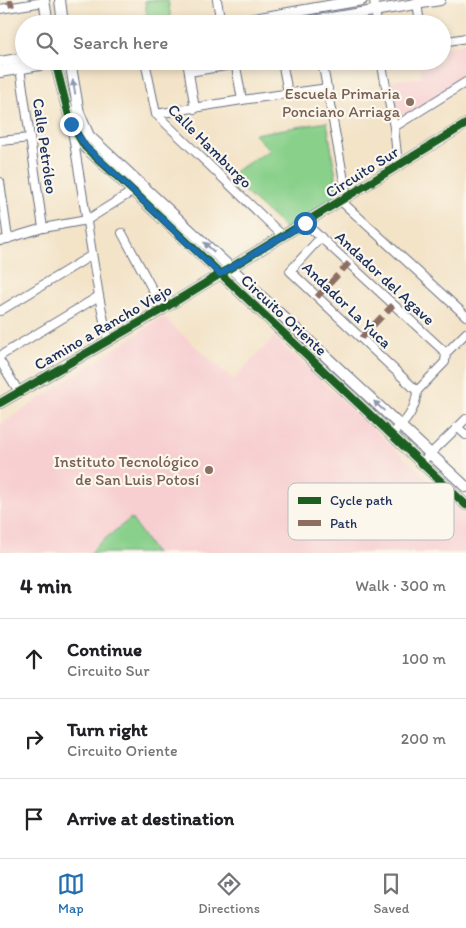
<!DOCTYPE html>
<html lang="en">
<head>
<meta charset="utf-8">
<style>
	:root { --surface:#fff; --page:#f6f6f6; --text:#202124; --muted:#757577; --line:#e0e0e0; --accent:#1f6fb2 }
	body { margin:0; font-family:Itim,sans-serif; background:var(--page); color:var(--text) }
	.stop { position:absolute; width:15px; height:15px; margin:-11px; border:4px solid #1f6fb2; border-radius:50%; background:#fff }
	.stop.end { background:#1f6fb2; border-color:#fff; box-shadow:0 1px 5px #0008 }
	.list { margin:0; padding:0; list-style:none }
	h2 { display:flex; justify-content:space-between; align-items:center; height:65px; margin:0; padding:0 20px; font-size:21px }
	h2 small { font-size:16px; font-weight:400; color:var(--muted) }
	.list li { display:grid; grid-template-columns:32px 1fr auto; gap:15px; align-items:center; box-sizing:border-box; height:80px; padding:0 20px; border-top:1px solid var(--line) }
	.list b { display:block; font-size:19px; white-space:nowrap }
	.list p { margin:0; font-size:16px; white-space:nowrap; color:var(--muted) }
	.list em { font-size:16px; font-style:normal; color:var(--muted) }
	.icon { flex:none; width:28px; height:28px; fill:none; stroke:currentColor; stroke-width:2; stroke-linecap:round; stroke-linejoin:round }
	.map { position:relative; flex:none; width:466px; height:553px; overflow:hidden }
	.search { position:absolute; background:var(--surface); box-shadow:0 2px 8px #0003; left:15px; right:15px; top:15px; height:55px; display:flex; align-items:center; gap:12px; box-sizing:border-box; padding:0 18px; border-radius:28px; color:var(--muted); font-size:19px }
	.sheet { height:305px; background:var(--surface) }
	nav { display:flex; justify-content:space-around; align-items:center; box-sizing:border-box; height:70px; border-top:1px solid var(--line); background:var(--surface); font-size:14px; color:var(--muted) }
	nav a { display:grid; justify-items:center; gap:2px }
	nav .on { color:var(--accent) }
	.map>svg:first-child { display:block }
	.built { fill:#f7cfd1 }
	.green { fill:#89d08b; stroke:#528074 }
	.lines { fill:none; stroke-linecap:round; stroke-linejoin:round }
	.street-casing { stroke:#676e83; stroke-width:10 }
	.secondary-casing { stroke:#676e83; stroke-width:12 }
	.street { stroke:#fff; stroke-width:8 }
	.secondary { stroke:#fff; stroke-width:10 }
	.quiet { stroke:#8d6e63; stroke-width:6; stroke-dasharray:12 6; stroke-linecap:butt }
	.cycleway-casing { stroke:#fbf7ec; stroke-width:11 }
	.cycleway { stroke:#1b5e20; stroke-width:8 }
	.oneway { fill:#8d97ae }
	.route { stroke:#1f6fb2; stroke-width:6 }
	.education-dot { fill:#8d6e63; stroke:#fbf7ec; stroke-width:2 }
	.labels { text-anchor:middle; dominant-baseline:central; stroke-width:4.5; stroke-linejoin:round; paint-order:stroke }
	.education-label { font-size:16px; fill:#785e54; stroke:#fbf7ec; text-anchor:end }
	.street-label { font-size:16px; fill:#1b2f5e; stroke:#fbf7ec }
	.key { fill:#fbf7ec; stroke:#b8bbc1; stroke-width:1 }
	.key-label { font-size:14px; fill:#1b2f5e }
</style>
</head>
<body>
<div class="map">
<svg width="466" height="553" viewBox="0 0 466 553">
	<rect width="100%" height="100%" fill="#fbf7ec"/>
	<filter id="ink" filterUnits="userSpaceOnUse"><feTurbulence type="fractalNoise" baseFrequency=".02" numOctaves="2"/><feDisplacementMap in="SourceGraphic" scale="10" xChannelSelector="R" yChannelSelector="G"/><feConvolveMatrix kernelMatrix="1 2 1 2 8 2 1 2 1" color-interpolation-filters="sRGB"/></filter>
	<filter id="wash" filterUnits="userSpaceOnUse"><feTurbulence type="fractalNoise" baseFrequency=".0096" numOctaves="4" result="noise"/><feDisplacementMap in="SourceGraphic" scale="20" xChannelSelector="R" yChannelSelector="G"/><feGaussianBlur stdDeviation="1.12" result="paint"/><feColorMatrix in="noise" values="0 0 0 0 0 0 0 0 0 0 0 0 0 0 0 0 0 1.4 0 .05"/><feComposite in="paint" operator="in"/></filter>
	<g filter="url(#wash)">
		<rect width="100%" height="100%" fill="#f3e3c7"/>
		<g class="built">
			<path d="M 466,43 L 466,76 L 394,123 L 391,81 L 422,77 L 419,61 L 442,61 L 442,48 Z"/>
			<path d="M 163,317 L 233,380 L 274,337 L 466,515 L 466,553 L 0,553 L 0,425 Z"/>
		</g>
		<g class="green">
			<path d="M 149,0 L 168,0 L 172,24 L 148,24 L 145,1 Z"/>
			<path d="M 327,122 L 339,196 L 286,229 L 227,176 L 270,150 L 254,134 Z"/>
			<path d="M 131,518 L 155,553 L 91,553 L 96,546 Z"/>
		</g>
	</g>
	<g filter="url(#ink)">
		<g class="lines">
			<defs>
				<g id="street">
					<path d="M 217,0 L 221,24"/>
					<path d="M 374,0 L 377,24"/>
					<path d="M 417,3 L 420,24"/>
					<path d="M 0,9 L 44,2"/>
					<path d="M 442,42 L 466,38"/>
					<path d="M 145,61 L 156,114 L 283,236"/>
					<path d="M 187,61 L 195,109"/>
					<path d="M 235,61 L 242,100"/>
					<path d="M 282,61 L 288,93"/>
					<path d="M 322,61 L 347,197"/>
					<path d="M 381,61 L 394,127 L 398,165"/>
					<path d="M 20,68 L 43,228"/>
					<path d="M 189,72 L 256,61"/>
					<path d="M 79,113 L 71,124 L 99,296 L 108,341"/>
					<path d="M 156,114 L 242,100 L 328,88"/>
					<path d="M 394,127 L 466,82"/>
					<path d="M 0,141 L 30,138"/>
					<path d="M 0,182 L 8,239"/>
					<path d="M 341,201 L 466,316"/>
					<path d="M 305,223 L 446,353"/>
					<path d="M 122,233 L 163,309"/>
					<path d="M 321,237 L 290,271 L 417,391"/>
					<path d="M 0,241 L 43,228 L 87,220 L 133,191"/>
					<path d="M 0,311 L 92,255"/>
					<path d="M 0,356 L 99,296"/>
					<path d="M 0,361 L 19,392"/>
					<path d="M 457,427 L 466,435"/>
					<path d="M 391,434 C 406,423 416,410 417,391 L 445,362 L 446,353 L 466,333"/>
					<path d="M 421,463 L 466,419"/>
				</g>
				<g id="secondary">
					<path d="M 44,0 L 48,24"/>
					<path d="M 60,0 L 63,24"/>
					<path d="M 225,24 L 362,0"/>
					<path d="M 294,24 L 440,0"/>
					<path d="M 55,61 L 71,124 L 85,147 L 133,191 L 466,505"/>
					<path d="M 70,61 L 79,113 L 89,136 L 466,487"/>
					<path d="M 0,62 L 24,58"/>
					<path d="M 0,72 L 62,61"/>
					<path d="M 0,403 L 163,309 L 466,124"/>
				</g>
			</defs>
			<use href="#street" class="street-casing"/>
			<use href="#secondary" class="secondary-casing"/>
			<use href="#street" class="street"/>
			<use href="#secondary" class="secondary"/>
			<g class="quiet">
				<path d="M 10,0 L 12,7"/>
				<path d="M 317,297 L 349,263"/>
				<path d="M 361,338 L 393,305"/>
			</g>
			<defs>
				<g id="cycleway">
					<path d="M 55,61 L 71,124 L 85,147 L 133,191 L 466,505"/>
					<path d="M 0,403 L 163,309 L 466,124"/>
				</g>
			</defs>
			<use href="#cycleway" class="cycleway-casing"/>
			<use href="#cycleway" class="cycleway"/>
		</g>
		<defs><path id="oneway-solid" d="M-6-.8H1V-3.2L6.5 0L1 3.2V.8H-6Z" transform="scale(1.25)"/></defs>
		<g class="oneway">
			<use href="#oneway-solid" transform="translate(74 87) rotate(-100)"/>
			<use href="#oneway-solid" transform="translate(209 247) rotate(-137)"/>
			<use href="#oneway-solid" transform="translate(379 406) rotate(-137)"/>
		</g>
	</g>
	<g class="lines" filter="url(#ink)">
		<path class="route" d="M 71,124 L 86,147 L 133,191 L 220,274 L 305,223"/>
	</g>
	<g class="education-dot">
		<circle cx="410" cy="102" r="5"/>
		<circle cx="209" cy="470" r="5"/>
	</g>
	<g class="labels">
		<g class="education-label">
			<text x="400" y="93">Escuela Primaria<tspan x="400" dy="18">Ponciano Arriaga</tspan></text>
			<text x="199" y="461">Instituto Tecnológico<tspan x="199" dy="18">de San Luis Potosí</tspan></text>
		</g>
		<g class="street-label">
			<text transform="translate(45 146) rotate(82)">Calle Petróleo</text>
			<text transform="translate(210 146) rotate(45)">Calle Hamburgo</text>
			<text transform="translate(362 172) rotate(-32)">Circuito Sur</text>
			<text transform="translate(385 278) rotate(43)">Andador del Agave</text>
			<text transform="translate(347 305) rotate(44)">Andador La Yuca</text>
			<text transform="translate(284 315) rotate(43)">Circuito Oriente</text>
			<text transform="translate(103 327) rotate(-30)">Camino a Rancho Viejo</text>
		</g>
	</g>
	<rect x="288" y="483" width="166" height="57" rx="8" class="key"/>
	<rect x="298" y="497" width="23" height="7" fill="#1b5e20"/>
	<rect x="298" y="520" width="23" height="6" fill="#8d6e63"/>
	<g class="key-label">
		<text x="330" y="505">Cycle path</text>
		<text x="330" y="528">Path</text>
	</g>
</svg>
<div class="stop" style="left:305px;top:223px"></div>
<div class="stop end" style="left:71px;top:124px"></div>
<div class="search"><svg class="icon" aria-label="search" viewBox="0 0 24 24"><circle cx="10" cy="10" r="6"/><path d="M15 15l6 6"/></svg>Search here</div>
</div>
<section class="sheet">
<h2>4 min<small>Walk · 300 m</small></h2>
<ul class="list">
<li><svg class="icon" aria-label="ahead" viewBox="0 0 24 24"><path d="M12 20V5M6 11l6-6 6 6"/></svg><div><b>Continue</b><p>Circuito Sur</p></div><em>100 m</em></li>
<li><svg class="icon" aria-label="right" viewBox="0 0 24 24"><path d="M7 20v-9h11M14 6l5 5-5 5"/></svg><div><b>Turn right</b><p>Circuito Oriente</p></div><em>200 m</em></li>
<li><svg class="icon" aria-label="arrive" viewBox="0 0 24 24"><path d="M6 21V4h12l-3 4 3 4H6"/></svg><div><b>Arrive at destination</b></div></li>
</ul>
</section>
<nav>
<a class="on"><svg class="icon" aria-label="map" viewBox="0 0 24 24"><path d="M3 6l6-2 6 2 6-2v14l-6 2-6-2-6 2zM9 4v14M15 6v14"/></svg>Map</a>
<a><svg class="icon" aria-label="directions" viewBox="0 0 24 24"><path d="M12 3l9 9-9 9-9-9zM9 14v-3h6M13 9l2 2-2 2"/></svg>Directions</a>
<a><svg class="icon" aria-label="saved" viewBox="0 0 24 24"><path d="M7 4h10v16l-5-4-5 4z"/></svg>Saved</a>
</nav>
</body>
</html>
